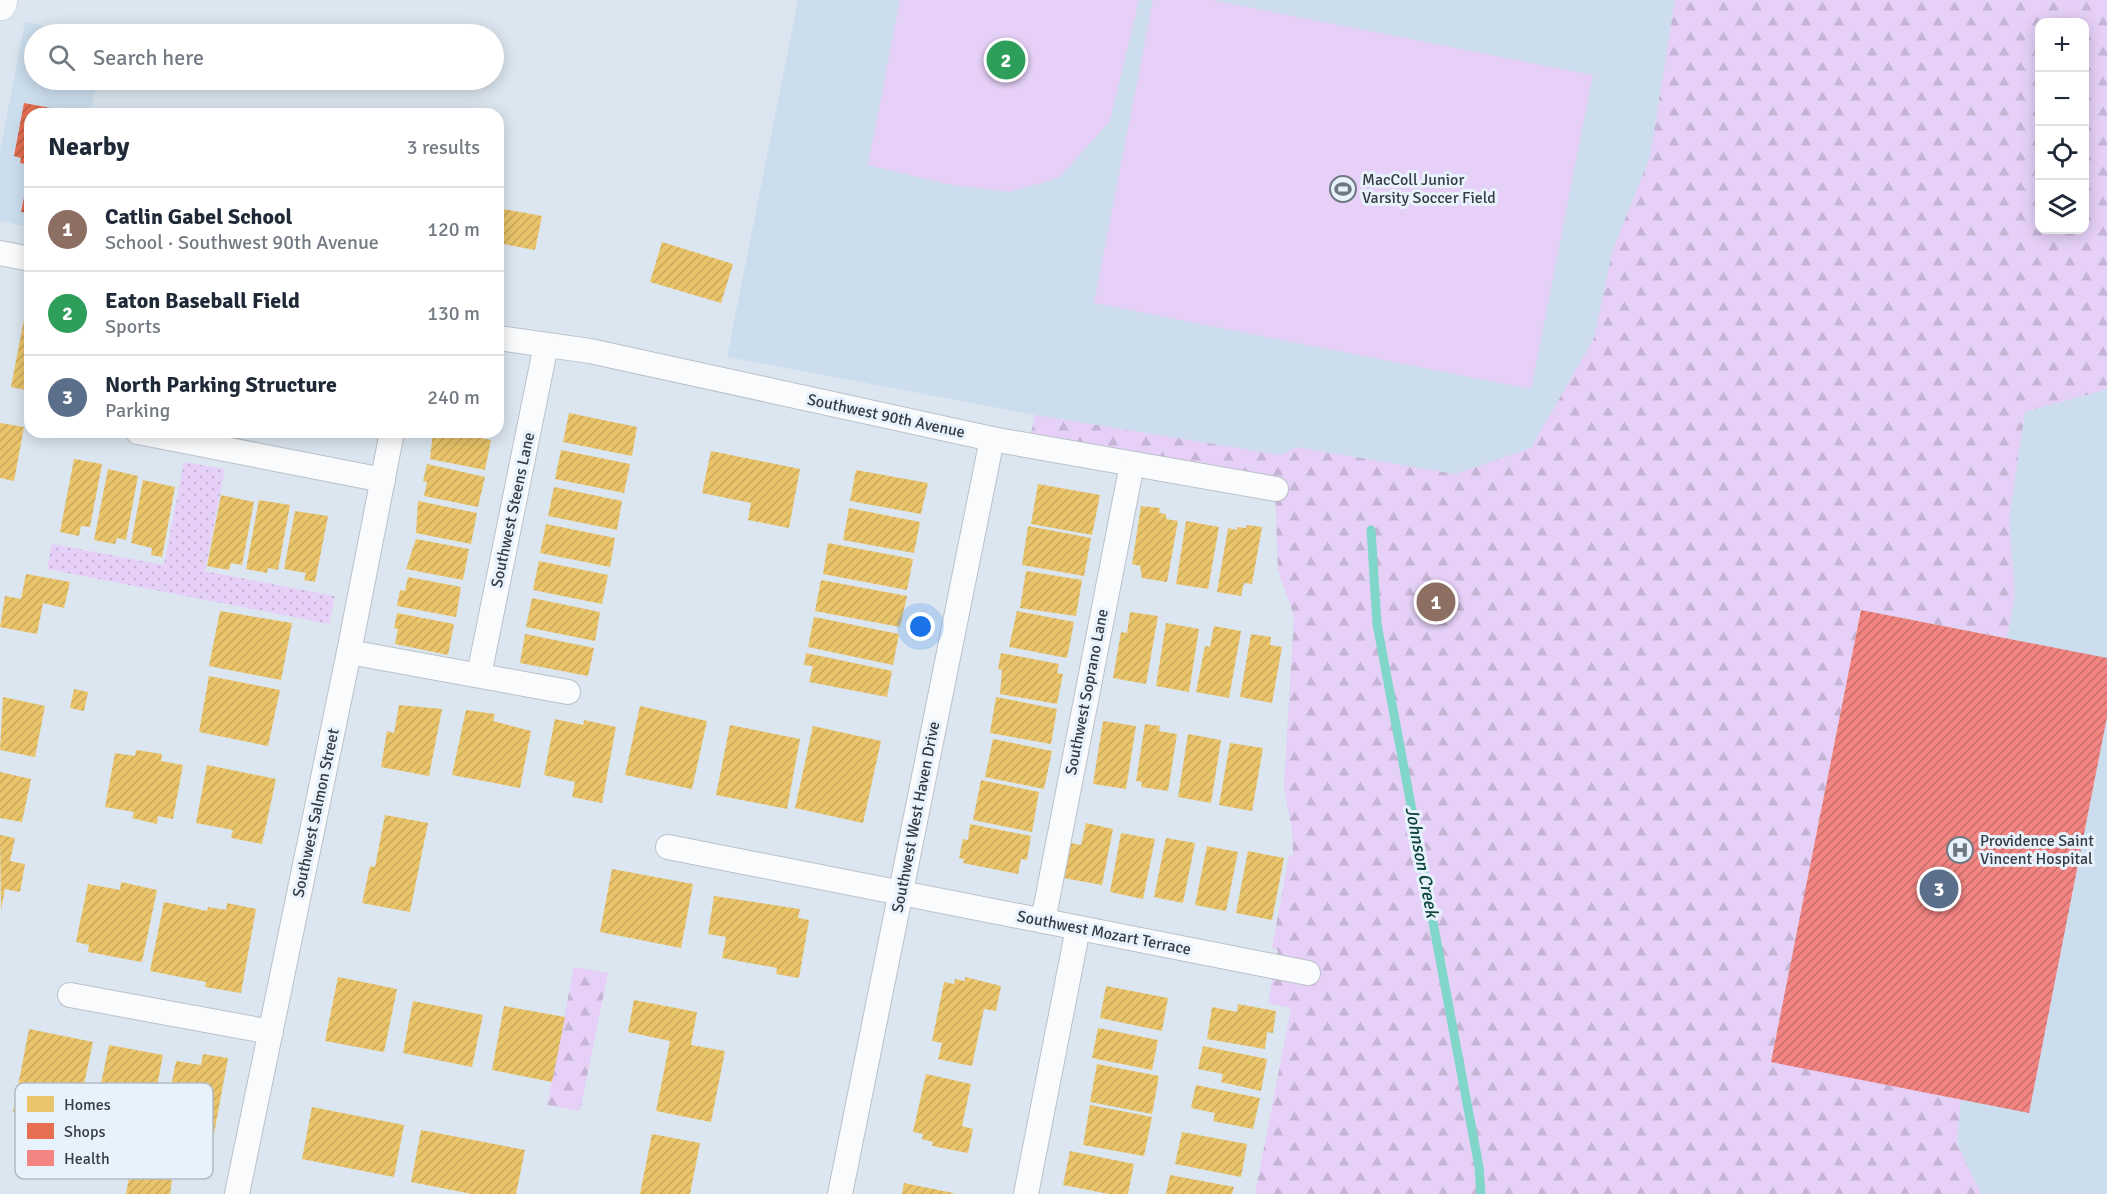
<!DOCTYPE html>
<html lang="en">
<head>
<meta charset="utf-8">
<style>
	:root { --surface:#fff; --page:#f6f6f7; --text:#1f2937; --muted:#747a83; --line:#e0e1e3; --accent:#db2777 }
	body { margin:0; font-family:Signika,sans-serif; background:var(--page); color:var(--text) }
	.controls { position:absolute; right:18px; top:18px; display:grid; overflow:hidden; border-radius:12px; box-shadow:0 3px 15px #0003 }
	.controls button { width:54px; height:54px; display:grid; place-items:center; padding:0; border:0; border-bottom:2px solid var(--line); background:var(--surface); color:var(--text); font:30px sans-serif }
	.you { position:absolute; left:921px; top:627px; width:21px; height:21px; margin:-15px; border:4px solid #fff; border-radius:50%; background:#1a73e8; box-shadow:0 0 0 9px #1a73e833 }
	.badge { display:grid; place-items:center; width:39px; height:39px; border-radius:50%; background:var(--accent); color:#fff; font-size:20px; font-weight:700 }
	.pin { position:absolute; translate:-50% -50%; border:3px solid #fff; box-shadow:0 2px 6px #0006 }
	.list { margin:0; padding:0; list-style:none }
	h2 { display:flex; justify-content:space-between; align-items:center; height:78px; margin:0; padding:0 24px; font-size:26px }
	h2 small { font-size:20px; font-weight:400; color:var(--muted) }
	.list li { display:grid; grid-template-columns:39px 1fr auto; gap:18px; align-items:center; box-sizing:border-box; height:84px; padding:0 24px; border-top:2px solid var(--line) }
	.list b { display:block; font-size:22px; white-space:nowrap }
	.list p { margin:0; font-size:20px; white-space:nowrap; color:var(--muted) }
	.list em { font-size:20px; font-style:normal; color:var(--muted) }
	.icon { flex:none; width:33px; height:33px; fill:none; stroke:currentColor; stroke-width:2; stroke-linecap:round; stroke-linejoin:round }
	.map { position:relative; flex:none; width:2107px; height:1194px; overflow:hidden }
	.search { position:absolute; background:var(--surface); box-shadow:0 3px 15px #0003; left:24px; top:24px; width:480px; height:66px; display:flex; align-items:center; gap:15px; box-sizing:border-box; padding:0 21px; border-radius:33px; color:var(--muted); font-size:22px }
	.panel { position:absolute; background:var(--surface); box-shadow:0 3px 15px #0003; left:24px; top:108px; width:480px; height:330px; border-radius:18px }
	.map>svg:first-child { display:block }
	.built { fill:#ccdeee; fill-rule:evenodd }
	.grass { fill:#e6d0f7 }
	.forest { fill:url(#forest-firs); fill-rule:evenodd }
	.park { fill:url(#park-dots) }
	.homes { fill:url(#homes-hatch) }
	.shops { fill:url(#shops-hatch) }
	.health { fill:url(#health-hatch) }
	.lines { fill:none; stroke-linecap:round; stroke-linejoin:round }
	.stream { stroke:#7fd6c9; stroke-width:9 }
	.street-casing { stroke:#bac1c9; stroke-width:26 }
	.secondary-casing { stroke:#bac1c9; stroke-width:34 }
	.street { stroke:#fafbfd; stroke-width:24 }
	.secondary { stroke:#fafbfd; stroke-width:33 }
	.labels { text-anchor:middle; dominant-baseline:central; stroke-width:6; stroke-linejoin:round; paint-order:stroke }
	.poi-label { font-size:16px; fill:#353c43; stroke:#e8f2fd; text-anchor:start }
	.street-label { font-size:16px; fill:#353c43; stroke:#e8f2fd }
	.water-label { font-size:18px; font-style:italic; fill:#0d443a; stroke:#e8f2fd }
	.key { fill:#e8f2fd; stroke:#b2bbc5; stroke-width:1.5 }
	.key-label { font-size:16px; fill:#353c43 }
</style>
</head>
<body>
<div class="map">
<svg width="2107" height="1194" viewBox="0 0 2107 1194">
	<defs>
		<pattern id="forest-firs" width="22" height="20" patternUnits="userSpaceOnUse" patternTransform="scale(1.5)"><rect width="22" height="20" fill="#e6d0f7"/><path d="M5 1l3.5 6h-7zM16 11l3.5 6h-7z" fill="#c6b4d5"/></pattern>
		<pattern id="park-dots" width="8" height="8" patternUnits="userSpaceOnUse" patternTransform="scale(1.5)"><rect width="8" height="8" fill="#e6d0f7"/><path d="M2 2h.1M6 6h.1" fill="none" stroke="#c6b4d5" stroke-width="1.8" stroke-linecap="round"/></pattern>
		<pattern id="homes-hatch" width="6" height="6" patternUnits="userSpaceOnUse" patternTransform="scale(1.5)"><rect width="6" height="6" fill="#e9c46a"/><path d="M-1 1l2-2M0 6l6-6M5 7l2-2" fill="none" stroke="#c8a95d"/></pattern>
		<pattern id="shops-hatch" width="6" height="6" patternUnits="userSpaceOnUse" patternTransform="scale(1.5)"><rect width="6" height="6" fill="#e76f51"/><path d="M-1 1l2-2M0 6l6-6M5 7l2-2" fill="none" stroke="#bc5c45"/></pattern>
		<pattern id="health-hatch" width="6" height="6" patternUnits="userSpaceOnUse" patternTransform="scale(1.5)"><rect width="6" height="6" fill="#f28482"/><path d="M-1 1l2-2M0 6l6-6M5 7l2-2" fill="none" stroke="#c56d6c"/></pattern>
	</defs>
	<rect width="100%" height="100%" fill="#dce6f0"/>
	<g class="built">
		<path d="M 798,0 L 2107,0 L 2107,1194 L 1981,1194 L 1957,1143 L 1771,1062 L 1861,610 L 2006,638 L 2015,594 L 1599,521 L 1295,888 L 1292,829 L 1284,788 L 1294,616 L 1278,570 L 1275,486 L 1030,439 L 1035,415 L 727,357 ZM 2040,22 L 2084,22 L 2084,230 L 2040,230 Z"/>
		<path d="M 25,22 L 89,34 L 34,34 L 34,80 L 97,80 L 90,114 L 30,114 L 30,227 L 0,221 L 0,151 Z"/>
	</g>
	<g class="grass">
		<path d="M 900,0 L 1139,0 L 1110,121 L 1059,178 L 1008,192 L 947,184 L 868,165 Z"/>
		<path d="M 1153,0 L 1212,0 L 1593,75 L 1531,389 L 1094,303 Z"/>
	</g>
	<g class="forest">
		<path d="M 1675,0 L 2107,0 L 2107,389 L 2025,412 L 2009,519 L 2015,594 L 2007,638 L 1861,610 L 1771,1062 L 1961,1099 L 1957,1143 L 1981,1194 L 1255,1194 L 1291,1008 L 1268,1003 L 1278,950 L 1272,948 L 1289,855 L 1293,856 L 1292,829 L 1284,788 L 1294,616 L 1278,570 L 1275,486 L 1030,439 L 1035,415 L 1281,455 L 1296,447 L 1455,474 L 1531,448 L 1594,338 L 1613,249 L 1650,157 ZM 2040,22 L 2084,22 L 2084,230 L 2040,230 Z"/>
		<path d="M 574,967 L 608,973 L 580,1111 L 547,1105 Z"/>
	</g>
	<path class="park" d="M 184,462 L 225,469 L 205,571 L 335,596 L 329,624 L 47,569 L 52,544 L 164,565 Z"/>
	<g class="homes">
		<path d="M 498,208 L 542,216 L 535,250 L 503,244 L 501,254 L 498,253 Z"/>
		<path d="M 662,242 L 733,264 L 721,303 L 650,282 Z"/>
		<path d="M 26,309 L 30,310 L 30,391 L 11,387 Z"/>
		<path d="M 569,413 L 637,427 L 632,456 L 563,442 Z"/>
		<path d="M 0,423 L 24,427 L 14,481 L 0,478 Z"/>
		<path d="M 433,432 L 451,432 L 491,440 L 485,470 L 430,459 Z"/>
		<path d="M 561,450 L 630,464 L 624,493 L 555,479 Z"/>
		<path d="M 711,451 L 800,469 L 789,528 L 748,520 L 751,503 L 702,493 Z"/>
		<path d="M 74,459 L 102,464 L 90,527 L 81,526 L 79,536 L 60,532 Z"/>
		<path d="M 427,464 L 485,477 L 478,507 L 424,496 L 427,482 L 423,481 Z"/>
		<path d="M 108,469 L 138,476 L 126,540 L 117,538 L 115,544 L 94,540 Z"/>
		<path d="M 856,470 L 928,483 L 921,514 L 850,501 Z"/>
		<path d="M 143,480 L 175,487 L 162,557 L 151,555 L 152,548 L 131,543 Z"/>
		<path d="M 1038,484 L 1100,495 L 1092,535 L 1031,524 Z"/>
		<path d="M 554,487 L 622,501 L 617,530 L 548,516 Z"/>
		<path d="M 221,495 L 254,502 L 242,565 L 231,563 L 229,570 L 207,566 Z"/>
		<path d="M 259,500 L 290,505 L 278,570 L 268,568 L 267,573 L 246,569 Z"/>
		<path d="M 418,501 L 477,513 L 471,544 L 416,533 Z"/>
		<path d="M 1141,506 L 1160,508 L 1159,513 L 1166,514 L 1166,519 L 1178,521 L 1167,582 L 1142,578 L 1140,566 L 1132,564 Z"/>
		<path d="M 849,508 L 920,522 L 914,553 L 843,540 Z"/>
		<path d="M 295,511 L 328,516 L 315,582 L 304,580 L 306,573 L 284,569 Z"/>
		<path d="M 1186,521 L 1219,527 L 1208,589 L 1176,584 Z"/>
		<path d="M 546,524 L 615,538 L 610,567 L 540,553 Z"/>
		<path d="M 1247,525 L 1262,527 L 1252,584 L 1244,583 L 1241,596 L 1217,592 L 1228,528 L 1237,530 L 1237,527 L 1246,528 Z"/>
		<path d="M 1028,526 L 1091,538 L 1084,576 L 1022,565 Z"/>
		<path d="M 416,539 L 469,549 L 463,580 L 406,569 Z"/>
		<path d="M 828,543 L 913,559 L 907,590 L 823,574 Z"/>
		<path d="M 539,561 L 608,575 L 602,604 L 533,590 Z"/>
		<path d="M 1026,571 L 1082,580 L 1076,616 L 1020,608 Z"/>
		<path d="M 26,574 L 70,582 L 64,608 L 43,603 L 37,634 L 0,627 L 5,596 L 21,599 Z"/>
		<path d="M 408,577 L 461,587 L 456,617 L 397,606 L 400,590 L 405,591 Z"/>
		<path d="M 821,580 L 907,596 L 900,627 L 815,611 Z"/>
		<path d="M 532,598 L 600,612 L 595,641 L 526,627 Z"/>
		<path d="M 220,611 L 292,623 L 281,680 L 209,666 Z"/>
		<path d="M 1017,611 L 1074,622 L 1067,658 L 1009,647 Z"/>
		<path d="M 1130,612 L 1158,616 L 1146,684 L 1113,678 L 1121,632 L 1127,633 Z"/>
		<path d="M 397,613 L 454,624 L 448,655 L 395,644 L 398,629 L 394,628 Z"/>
		<path d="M 814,617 L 899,634 L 893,665 L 808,647 Z"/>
		<path d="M 1166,623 L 1199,629 L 1189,692 L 1156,686 Z"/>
		<path d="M 1214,626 L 1241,631 L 1229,698 L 1196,692 L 1205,646 L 1210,647 Z"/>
		<path d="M 525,634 L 594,648 L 588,676 L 520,663 Z"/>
		<path d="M 1251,634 L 1271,637 L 1270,645 L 1282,647 L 1272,703 L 1240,697 Z"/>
		<path d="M 806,653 L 892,671 L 887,697 L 809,682 L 813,666 L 804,665 Z"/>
		<path d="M 1001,653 L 1059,664 L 1057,673 L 1063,674 L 1057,704 L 1000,694 L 1002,670 L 998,669 Z"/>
		<path d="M 209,676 L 280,690 L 268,746 L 199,732 Z"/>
		<path d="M 74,689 L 88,692 L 84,711 L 70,708 Z"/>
		<path d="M 3,697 L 45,706 L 35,757 L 0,750 Z"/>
		<path d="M 996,697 L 1057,709 L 1051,744 L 990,733 Z"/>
		<path d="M 399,705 L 442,709 L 429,776 L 381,767 L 387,731 L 394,733 Z"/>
		<path d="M 640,706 L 707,721 L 692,789 L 625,775 Z"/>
		<path d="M 466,710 L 495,714 L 493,721 L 531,731 L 520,788 L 452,775 Z"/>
		<path d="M 555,719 L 583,725 L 584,720 L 616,727 L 602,803 L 572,797 L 575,782 L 544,775 Z"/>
		<path d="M 1103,721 L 1136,726 L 1126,789 L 1093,784 Z"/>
		<path d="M 1145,724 L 1160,726 L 1159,731 L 1177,734 L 1168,791 L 1141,787 L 1142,782 L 1136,781 Z"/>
		<path d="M 730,725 L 800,739 L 787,809 L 716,795 Z"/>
		<path d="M 813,726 L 881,741 L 863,823 L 795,808 Z"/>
		<path d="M 1188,734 L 1221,740 L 1211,803 L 1178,797 Z"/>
		<path d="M 993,739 L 1052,751 L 1044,789 L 985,777 Z"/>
		<path d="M 1230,743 L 1263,748 L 1252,811 L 1219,805 Z"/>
		<path d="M 136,750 L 162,754 L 161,761 L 183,765 L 173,819 L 158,816 L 157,824 L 132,818 L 134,812 L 105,807 L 115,753 L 135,756 Z"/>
		<path d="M 207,765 L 276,779 L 262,844 L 231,838 L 233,830 L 196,823 Z"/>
		<path d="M 0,772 L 31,779 L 22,822 L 0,818 Z"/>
		<path d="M 981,780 L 1039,792 L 1032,832 L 973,820 Z"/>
		<path d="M 385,815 L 428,823 L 410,912 L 362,903 L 370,866 L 375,867 Z"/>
		<path d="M 1086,823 L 1113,829 L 1102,885 L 1064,878 L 1071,843 L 1081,845 Z"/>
		<path d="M 970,824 L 1031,836 L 1027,860 L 1021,859 L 1018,874 L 963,863 L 964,859 L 959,858 L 963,839 L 968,840 Z"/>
		<path d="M 1121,833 L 1155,839 L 1143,899 L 1110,892 Z"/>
		<path d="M 0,835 L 15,838 L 10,861 L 25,864 L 20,892 L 5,889 L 1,910 Z"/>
		<path d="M 1166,838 L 1195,843 L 1183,903 L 1154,897 Z"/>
		<path d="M 1207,846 L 1238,852 L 1226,911 L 1195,905 Z"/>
		<path d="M 1248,851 L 1284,858 L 1272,920 L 1236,913 Z"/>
		<path d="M 612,869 L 693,884 L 681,948 L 600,932 Z"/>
		<path d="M 121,882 L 157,890 L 142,962 L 88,952 L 89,945 L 76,942 L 88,884 L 120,890 Z"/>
		<path d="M 714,896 L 800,909 L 798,918 L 809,920 L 799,978 L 776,974 L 777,968 L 722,958 L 726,937 L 708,934 Z"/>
		<path d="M 164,902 L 207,911 L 208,907 L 226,910 L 227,903 L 256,909 L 241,993 L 205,987 L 206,982 L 150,971 Z"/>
		<path d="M 338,977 L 397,989 L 384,1052 L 325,1041 Z"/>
		<path d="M 965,977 L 1001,986 L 996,1011 L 984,1009 L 972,1066 L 938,1059 L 942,1043 L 932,1041 L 944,982 L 954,984 L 955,979 L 965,981 Z"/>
		<path d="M 1106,986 L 1168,998 L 1162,1031 L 1100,1018 Z"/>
		<path d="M 634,1000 L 697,1012 L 691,1045 L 725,1051 L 711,1122 L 656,1111 L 670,1041 L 628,1032 Z"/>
		<path d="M 413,1001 L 483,1015 L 472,1067 L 403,1053 Z"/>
		<path d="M 1238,1004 L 1276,1011 L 1273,1033 L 1267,1032 L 1265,1049 L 1207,1039 L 1212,1007 L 1237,1012 Z"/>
		<path d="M 504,1006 L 565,1017 L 552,1082 L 492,1070 Z"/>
		<path d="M 1098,1028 L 1158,1040 L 1152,1070 L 1092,1058 Z"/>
		<path d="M 29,1029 L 93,1042 L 80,1103 L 52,1097 L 48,1118 L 13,1112 Z"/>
		<path d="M 109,1045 L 163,1055 L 149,1128 L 94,1117 Z"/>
		<path d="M 1203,1046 L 1267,1059 L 1261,1091 L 1221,1082 L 1223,1074 L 1198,1069 Z"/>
		<path d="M 203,1054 L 228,1058 L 214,1134 L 163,1125 L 176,1061 L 201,1065 Z"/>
		<path d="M 1097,1064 L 1159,1076 L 1152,1114 L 1090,1102 Z"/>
		<path d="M 926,1074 L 971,1084 L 962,1126 L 973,1129 L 968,1153 L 932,1146 L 933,1142 L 922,1139 L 923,1134 L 913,1132 Z"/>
		<path d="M 1196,1085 L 1260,1098 L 1253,1129 L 1213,1121 L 1215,1113 L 1191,1108 Z"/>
		<path d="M 1090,1105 L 1152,1117 L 1144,1156 L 1083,1145 Z"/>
		<path d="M 312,1107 L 404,1125 L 394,1177 L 302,1159 Z"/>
		<path d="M 421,1130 L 525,1150 L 516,1194 L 472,1194 L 411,1182 Z"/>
		<path d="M 1182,1132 L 1247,1144 L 1241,1177 L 1175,1164 Z"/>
		<path d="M 652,1134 L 700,1143 L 690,1194 L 640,1194 Z"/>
		<path d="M 1070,1151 L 1134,1164 L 1128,1194 L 1109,1194 L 1063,1185 Z"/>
		<path d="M 130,1172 L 172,1180 L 170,1194 L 126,1194 Z"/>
		<path d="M 1170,1175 L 1234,1187 L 1232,1194 L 1166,1194 Z"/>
		<path d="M 904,1183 L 953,1193 L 953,1194 L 902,1194 Z"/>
	</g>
	<g class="shops">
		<path d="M 24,103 L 77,113 L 30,114 L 30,165 L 20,163 L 21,158 L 14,156 Z"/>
		<path d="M 29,173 L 30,173 L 30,213 L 21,212 Z"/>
	</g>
	<path class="health" d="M 1861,610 L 2107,658 L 2107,717 L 2029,1113 L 1771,1062 Z"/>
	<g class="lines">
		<path class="stream" d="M 1371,530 L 1377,624 L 1479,1167 L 1481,1194"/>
		<defs>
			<g id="street">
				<path d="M 0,253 L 30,259"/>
				<path d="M 498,338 L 590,351 L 992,439 L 1276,489"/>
				<path d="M 138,432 L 383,480"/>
				<path d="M 349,652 L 568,692"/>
				<path d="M 479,675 L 546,345"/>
				<path d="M 668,847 L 1308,973"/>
				<path d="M 1043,921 L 1132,464"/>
				<path d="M 70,995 L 271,1032"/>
				<path d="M 237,1194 L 349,652 L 392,432"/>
				<path d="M 840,1194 L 992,439"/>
				<path d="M 1026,1194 L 1078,928"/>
			</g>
			<path id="secondary" d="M 0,4 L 1,0"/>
		</defs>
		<use href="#street" class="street-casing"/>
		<use href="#secondary" class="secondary-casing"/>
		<use href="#street" class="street"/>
		<use href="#secondary" class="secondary"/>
	</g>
	<defs>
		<symbol id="stadium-ring" viewBox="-11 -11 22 22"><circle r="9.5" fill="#e8f2fd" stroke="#6f7880" stroke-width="1.5"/><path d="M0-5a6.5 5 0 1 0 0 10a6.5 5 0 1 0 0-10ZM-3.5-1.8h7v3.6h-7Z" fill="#6f7880"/></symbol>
		<symbol id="hospital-ring" viewBox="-11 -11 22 22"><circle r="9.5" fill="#e8f2fd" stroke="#6f7880" stroke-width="1.5"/><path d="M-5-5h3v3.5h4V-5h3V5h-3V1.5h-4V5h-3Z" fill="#6f7880"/></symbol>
	</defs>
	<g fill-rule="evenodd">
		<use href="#stadium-ring" x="1328" y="174" width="30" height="30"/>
		<use href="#hospital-ring" x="1945" y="835" width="30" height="30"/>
	</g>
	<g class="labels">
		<g class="poi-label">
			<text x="1362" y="180">MacColl Junior<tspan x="1362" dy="18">Varsity Soccer Field</tspan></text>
			<text x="1980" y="841">Providence Saint<tspan x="1980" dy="18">Vincent Hospital</tspan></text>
		</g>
		<g class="street-label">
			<text transform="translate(886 416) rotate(12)">Southwest 90th Avenue</text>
			<text transform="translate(513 510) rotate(-78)">Southwest Steens Lane</text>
			<text transform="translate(1087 692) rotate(-79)">Southwest Soprano Lane</text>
			<text transform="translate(316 813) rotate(-78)">Southwest Salmon Street</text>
			<text transform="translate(916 817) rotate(-79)">Southwest West Haven Drive</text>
			<text transform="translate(1104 933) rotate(11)">Southwest Mozart Terrace</text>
		</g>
		<g class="water-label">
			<text transform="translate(1422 862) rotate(79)">Johnson Creek</text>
		</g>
	</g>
	<rect x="15" y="1083" width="198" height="96" rx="9" class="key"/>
	<rect x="27" y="1096" width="27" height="16" fill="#e9c46a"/>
	<rect x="27" y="1123" width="27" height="16" fill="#e76f51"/>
	<rect x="27" y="1150" width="27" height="16" fill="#f28482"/>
	<g class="key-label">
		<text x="64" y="1110">Homes</text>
		<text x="64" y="1137">Shops</text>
		<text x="64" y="1164">Health</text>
	</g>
</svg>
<div class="controls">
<button>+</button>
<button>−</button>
<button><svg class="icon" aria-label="locate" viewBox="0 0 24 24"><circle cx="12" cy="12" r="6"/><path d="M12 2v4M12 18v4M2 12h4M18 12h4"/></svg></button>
<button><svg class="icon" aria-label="layers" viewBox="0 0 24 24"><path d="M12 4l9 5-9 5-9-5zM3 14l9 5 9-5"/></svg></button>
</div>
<div class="you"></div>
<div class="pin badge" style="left:1436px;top:602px;background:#8d6e63">1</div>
<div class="pin badge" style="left:1006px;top:60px;background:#2e9e5b">2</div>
<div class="pin badge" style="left:1939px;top:889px;background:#5c6f8a">3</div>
<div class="search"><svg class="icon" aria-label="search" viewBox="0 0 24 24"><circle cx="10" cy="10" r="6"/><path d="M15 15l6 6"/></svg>Search here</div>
<section class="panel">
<h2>Nearby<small>3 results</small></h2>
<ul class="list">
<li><span class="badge" style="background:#8d6e63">1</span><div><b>Catlin Gabel School</b><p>School · Southwest 90th Avenue</p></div><em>120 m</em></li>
<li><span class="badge" style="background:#2e9e5b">2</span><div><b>Eaton Baseball Field</b><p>Sports</p></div><em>130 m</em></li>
<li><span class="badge" style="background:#5c6f8a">3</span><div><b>North Parking Structure</b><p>Parking</p></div><em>240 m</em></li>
</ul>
</section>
</div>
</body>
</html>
